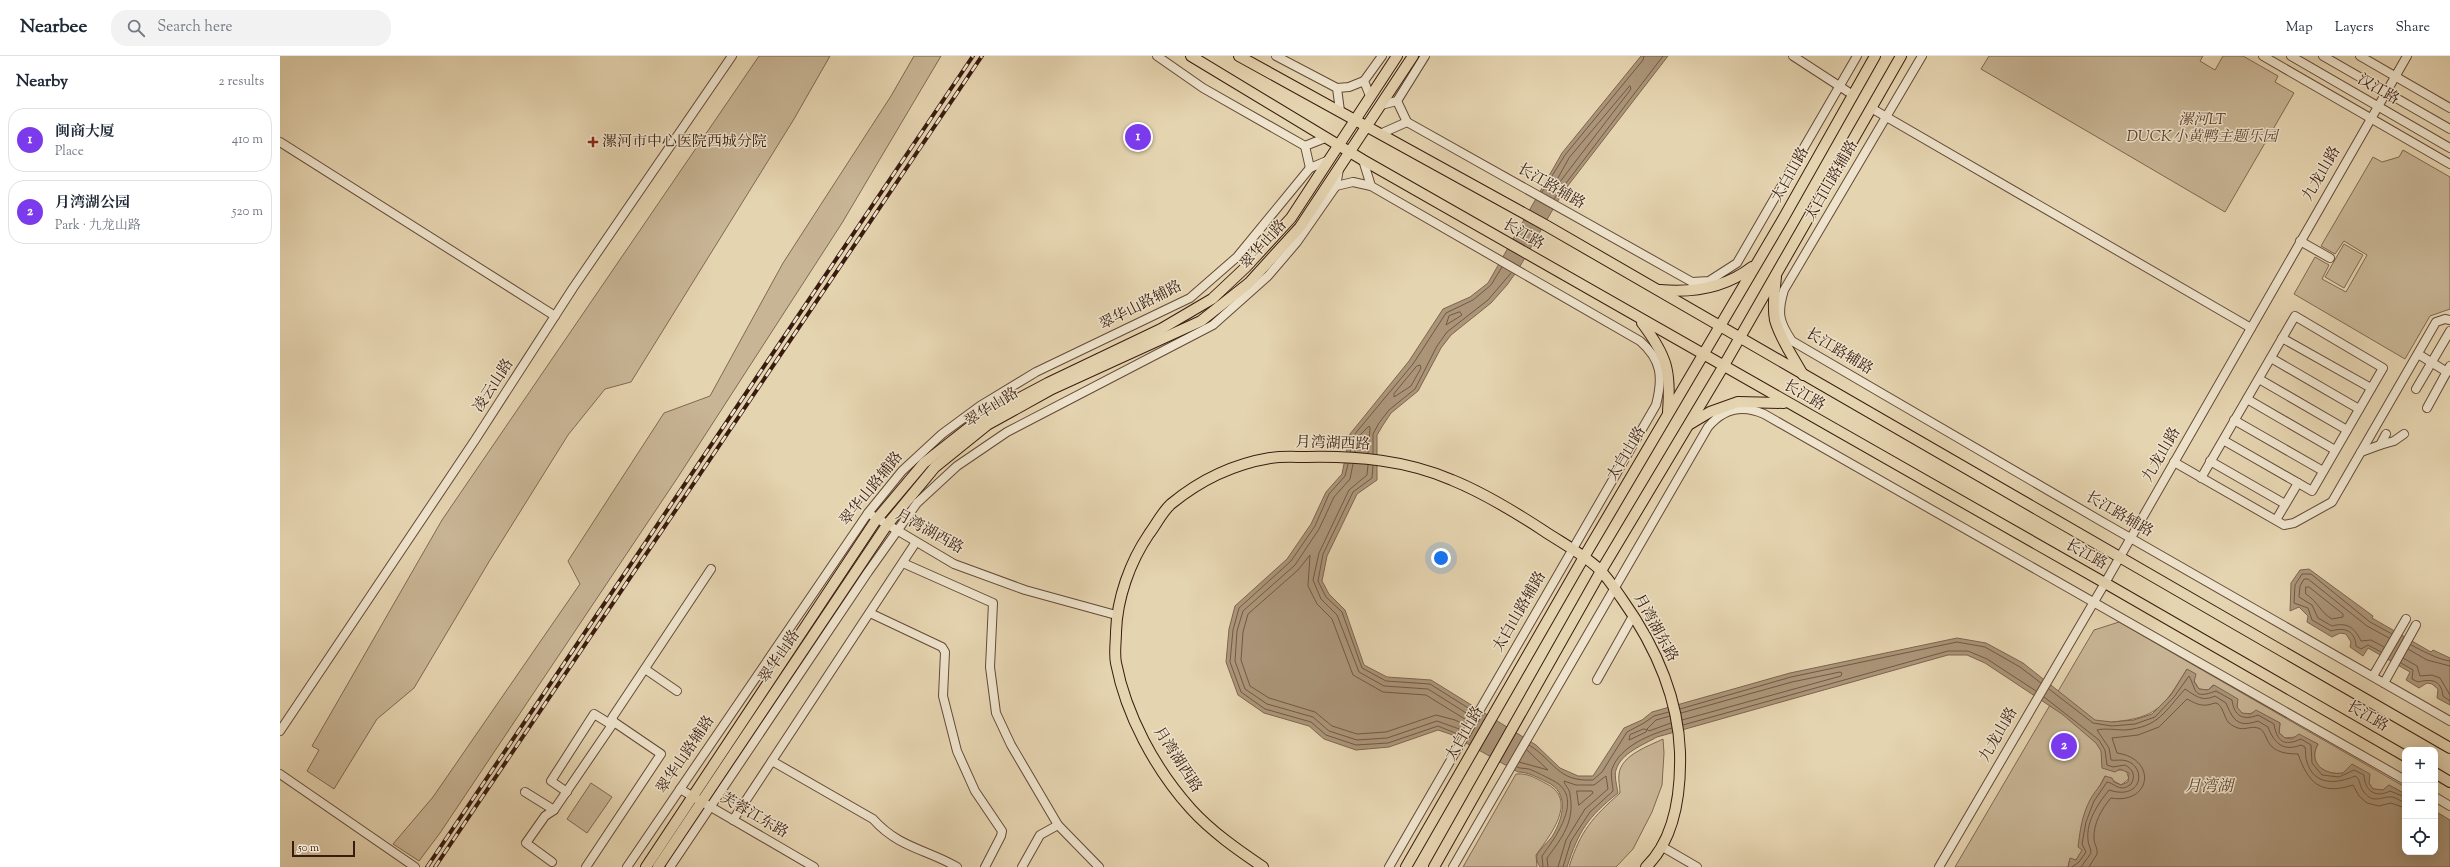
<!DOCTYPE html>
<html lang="en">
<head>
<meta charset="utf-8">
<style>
	:root { --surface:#fff; --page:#f2f2f3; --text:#1f2937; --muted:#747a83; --line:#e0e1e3; --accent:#7c3aed }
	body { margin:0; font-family:"Sorts Mill Goudy","Noto Serif SC",serif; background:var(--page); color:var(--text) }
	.controls { position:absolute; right:12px; bottom:12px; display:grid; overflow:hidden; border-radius:8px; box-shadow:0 4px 16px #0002 }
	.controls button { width:36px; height:36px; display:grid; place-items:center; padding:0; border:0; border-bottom:1px solid var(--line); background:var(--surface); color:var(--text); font:20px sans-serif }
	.scale { position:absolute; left:12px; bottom:10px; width:63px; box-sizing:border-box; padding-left:4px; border:2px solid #391b0f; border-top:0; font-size:11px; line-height:14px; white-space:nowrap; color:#391b0f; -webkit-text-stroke:3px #eee3cc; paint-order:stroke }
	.you { position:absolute; left:1161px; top:502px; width:14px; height:14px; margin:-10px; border:3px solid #fff; border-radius:50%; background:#1a73e8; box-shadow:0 0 0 6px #1a73e833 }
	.badge { display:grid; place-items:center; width:26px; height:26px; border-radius:50%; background:var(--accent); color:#fff; font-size:13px; font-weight:700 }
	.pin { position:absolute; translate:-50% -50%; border:2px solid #fff; box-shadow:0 1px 4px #0006 }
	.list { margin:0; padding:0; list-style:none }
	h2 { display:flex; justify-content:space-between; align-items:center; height:52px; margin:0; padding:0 16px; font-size:17px }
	h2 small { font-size:13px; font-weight:400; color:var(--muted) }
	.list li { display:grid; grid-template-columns:26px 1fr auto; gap:12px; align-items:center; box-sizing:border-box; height:64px; margin:0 8px 8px; padding:0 8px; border:1px solid var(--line); border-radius:16px }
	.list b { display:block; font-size:15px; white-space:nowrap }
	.list p { margin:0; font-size:13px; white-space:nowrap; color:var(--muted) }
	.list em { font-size:13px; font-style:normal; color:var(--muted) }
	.icon { flex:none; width:22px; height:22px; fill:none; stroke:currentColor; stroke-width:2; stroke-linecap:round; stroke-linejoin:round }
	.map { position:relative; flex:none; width:2170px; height:811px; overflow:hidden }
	header { display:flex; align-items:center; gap:24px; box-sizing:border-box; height:56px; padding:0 20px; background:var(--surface); border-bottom:1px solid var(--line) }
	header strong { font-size:19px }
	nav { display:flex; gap:22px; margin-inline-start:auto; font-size:14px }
	.search { width:280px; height:36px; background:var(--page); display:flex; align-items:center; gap:10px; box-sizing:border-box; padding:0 14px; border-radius:16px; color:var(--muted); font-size:15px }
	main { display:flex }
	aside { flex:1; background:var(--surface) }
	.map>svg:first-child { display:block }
	.green { fill:#c8b595; stroke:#806852 }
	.water { fill:#ab9579; stroke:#7d644f }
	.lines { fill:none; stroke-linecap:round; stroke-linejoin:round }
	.shore { stroke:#725844; stroke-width:1 }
	.minor-casing { stroke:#644937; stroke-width:10 }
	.major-casing { stroke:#391b0f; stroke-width:12 }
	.minor { stroke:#eee3cc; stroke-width:8 }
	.major { stroke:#e5d4b0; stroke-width:10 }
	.rail-casing { stroke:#391b0f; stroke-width:4 }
	.rail { stroke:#eee3cc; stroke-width:2.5; stroke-dasharray:8; stroke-linecap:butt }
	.poi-dot { fill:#8f2418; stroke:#eee3cc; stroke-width:1.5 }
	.labels { text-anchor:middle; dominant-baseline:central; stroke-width:3; stroke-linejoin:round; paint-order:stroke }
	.street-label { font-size:15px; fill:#391b0f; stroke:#eee3cc }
	.park-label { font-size:15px; font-style:italic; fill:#5d4230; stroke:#eee3cc }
	.poi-label { font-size:15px; fill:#391b0f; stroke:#eee3cc; text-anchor:start }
	.water-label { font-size:16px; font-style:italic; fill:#614634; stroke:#eee3cc }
</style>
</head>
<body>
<header>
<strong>Nearbee</strong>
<div class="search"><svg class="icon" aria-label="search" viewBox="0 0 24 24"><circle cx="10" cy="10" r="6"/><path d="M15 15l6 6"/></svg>Search here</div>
<nav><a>Map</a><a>Layers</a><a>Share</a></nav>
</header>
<main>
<aside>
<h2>Nearby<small>2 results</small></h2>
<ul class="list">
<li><span class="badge">1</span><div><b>闽商大厦</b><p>Place</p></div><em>410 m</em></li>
<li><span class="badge">2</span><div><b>月湾湖公园</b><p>Park · 九龙山路</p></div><em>520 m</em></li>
</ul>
</aside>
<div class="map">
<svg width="2170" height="811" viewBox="0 0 2170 811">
	<rect width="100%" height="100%" fill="#e5d4b0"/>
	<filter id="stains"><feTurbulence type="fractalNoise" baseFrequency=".005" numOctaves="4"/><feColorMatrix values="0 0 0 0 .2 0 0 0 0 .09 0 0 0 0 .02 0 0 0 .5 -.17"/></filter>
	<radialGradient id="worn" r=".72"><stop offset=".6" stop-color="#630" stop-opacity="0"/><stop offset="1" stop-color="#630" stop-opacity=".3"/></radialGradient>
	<g class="green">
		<path d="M 479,0 L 550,0 L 514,63 L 351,326 L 325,333 L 288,379 L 210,504 L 134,632 L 97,663 L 54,733 L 27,715 L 39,694 L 32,690 L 162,464 Z"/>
		<path d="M 634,0 L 661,0 L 562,167 L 398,421 L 160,777 L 139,805 L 113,788 L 153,741 L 300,528 L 288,505 L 384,357 L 430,340 L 503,207 L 611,40 Z"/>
		<path d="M 1709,0 L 1923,0 L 1920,5 L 1935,14 L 1943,0 L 1963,0 L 1998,20 L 1995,26 L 2014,37 L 1945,156 L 1701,13 Z"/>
		<path d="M 2123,94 L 2170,121 L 2170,253 L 2150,260 L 2125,303 L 2014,238 L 2035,201 L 2049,209 L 2042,223 L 2066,236 L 2087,199 L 2064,185 L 2055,198 L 2041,190 L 2093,101 L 2102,106 L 2119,101 Z"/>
		<path d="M 2064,188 L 2083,199 L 2064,232 L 2045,221 Z"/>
		<path d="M 1839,566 L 2125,731 L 2125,738 L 2109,729 L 2103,734 L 2093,733 L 2089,727 L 2088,721 L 2072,708 L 2063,717 C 2045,720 2027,707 2038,688 L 2016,681 L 2005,682 L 1999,677 L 2000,667 L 1974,656 C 1965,661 1956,657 1957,646 L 1933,629 L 1928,634 L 1919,633 L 1907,613 C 1884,650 1878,662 1832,666 L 1836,714 L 1846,714 L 1849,723 L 1841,729 L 1825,720 L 1816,737 L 1803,794 L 1796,804 L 1790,803 L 1788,811 L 1675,811 L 1814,574 Z"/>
		<path d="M 1383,683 L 1384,697 L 1382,729 L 1372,756 L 1353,793 L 1336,811 L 1289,811 C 1301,774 1312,762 1340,737 C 1340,731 1338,724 1339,718 C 1341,699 1369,690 1383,683 Z"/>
		<path d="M 1236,718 C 1248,717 1255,722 1265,727 C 1299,743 1271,778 1256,799 L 1257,811 L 1183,811 Z"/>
		<path d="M 311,727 L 332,741 L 307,777 L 287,763 Z"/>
	</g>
	<g class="water">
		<path d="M 1361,0 L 1388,0 L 1283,136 L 1239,212 L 1227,229 L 1211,247 L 1171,279 L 1161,292 L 1138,335 L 1111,357 L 1103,369 L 1097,379 L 1097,424 L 1077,438 L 1047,500 L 1042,525 L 1049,538 L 1065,554 L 1084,609 L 1107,621 L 1151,624 L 1256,689 L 1280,712 L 1298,720 L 1313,720 L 1344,672 L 1362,664 L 1372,656 L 1510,617 L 1677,582 L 1706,587 L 1743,607 L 1815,664 L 1832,666 L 1854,664 L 1872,658 L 1891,639 L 1907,613 L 1916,618 L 1914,626 L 1919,633 L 1928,634 L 1934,629 L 1958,643 L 1957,651 L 1962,657 L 1971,658 L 1976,654 L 2000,667 L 1999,677 L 2005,682 L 2012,683 L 2019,678 L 2038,688 C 2027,707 2045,720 2063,717 L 2072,708 L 2090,718 L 2089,727 L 2093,733 L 2103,734 L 2109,729 L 2125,738 L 2125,796 L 2155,796 L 2155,755 L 2170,764 L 2170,811 L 1788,811 L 1790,802 L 1796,804 L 1802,794 L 1798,791 C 1800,775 1802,759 1810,744 C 1814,736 1821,730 1825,720 L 1832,722 L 1834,726 L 1841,729 L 1848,726 L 1849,717 L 1840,713 L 1835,716 L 1822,712 L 1821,695 L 1816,687 L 1782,658 L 1705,607 L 1687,599 L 1668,599 L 1377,681 C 1363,689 1341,697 1336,714 C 1334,720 1337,730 1338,737 C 1308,761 1299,774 1287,811 L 1260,811 C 1258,808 1256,803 1257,799 C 1260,792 1269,786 1273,779 C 1283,762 1290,737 1267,726 C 1258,722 1249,716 1238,716 L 1170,678 L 1158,674 L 1109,691 L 1076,694 L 1044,683 L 1029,670 L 984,657 L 958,639 L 946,606 L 949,573 L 955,550 L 1007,503 L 1031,468 L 1046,436 L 1062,418 L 1070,378 L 1129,305 L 1163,253 L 1190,241 L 1208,227 L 1282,97 Z"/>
		<path d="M 2029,513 L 2093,560 L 2092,562 L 2151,596 L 2153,594 L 2170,602 L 2170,649 L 2157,642 L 2158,633 L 2152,628 L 2147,627 L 2139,632 L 2126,624 L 2130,616 L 2088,592 L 2083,600 L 2070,591 L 2071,586 L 2066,578 L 2060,577 L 2052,581 L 2027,566 L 2028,560 L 2019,551 L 2010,555 L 2011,527 L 2020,514 Z"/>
	</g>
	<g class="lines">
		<g class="shore">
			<path d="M 1350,30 L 1351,33 L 1276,131 L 1273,131 L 1289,102 Z"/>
			<path d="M 1262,136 L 1285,99 L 1363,4 L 1364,0"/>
			<path d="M 1274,143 L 1383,0"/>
			<path d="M 1180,256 L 1182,259 L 1166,269 L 1169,260 Z"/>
			<path d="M 1137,310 L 1140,309 L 1141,312 L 1131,330 L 1114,341 L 1114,338 Z"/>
			<path d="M 1070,396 L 1074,379 L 1133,308 L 1166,257 L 1193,244 L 1211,229 L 1222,211"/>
			<path d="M 1075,396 L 1078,381 L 1089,370 L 1090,372 L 1088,397"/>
			<path d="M 1093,398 L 1093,378 L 1099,367 L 1109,354 L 1135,333 L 1157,290 L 1167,276 L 1208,244 L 1231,217"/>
			<path d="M 1068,408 L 1065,420 L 1049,438 L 1035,470 L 1011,505 L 959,552 L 953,574 L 950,606 L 961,636 L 985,653 L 1031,666 L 1046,679 L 1076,689 L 1108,687 L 1158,670 L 1180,679"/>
			<path d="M 1073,408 L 1070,423 L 1054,441 L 1039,473 L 1015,509 L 963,555 L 957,575 L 955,605 L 965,633 L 987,648 L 1033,661 L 1049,675 L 1077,684 L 1107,682 L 1157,665 L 1182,674"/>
			<path d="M 1088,409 L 1087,419 L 1069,434 L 1039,497 L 1033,524 L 1041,543 L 1057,559 L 1079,616 L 1104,630 L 1148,633 L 1191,660"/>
			<path d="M 1093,410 L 1092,422 L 1073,436 L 1043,498 L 1038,525 L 1046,541 L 1062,556 L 1082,612 L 1106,625 L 1150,628 L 1193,655"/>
			<path d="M 2026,531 L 2029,531 L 2063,558 L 2063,561 L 2052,563 C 2041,557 2038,546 2026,538 Z"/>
			<path d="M 2131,589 C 2141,594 2159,604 2170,605"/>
			<path d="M 2104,591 L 2091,584 L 2081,585 C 2074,571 2067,566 2052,570 L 2038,562 L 2032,549 L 2019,541 L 2020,530 L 2024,523 L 2028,523 L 2087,570 L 2109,582"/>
			<path d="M 2128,593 L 2147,604 L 2170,610"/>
			<path d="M 2101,596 L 2088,589 L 2081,593 L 2076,590 C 2075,574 2064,571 2051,575 L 2032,564 L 2028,552 L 2014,547 L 2015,529 L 2022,518 L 2031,518 L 2090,566 L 2112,578"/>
			<path d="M 2123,602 L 2137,610 L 2140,620 L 2152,619 L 2160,622 L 2170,639"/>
			<path d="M 2121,607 L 2133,614 L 2132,623 L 2138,626 C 2151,623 2161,623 2163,640 L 2170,645"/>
			<path d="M 1769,633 L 1813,667 L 1832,670 L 1855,668 L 1875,661 L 1894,641 L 1909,620 C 1917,634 1912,644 1936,635 L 1952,644 C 1954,660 1963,665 1978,659 L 1994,668 C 1997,685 2003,691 2021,683 L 2031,689 L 2032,707 L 2042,719 L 2059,721 L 2074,714 L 2084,719 C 2085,736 2096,742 2110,735 L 2125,741"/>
			<path d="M 1764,641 L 1819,684 L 1825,694 L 1827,709 L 1833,711 L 1845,709 C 1853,713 1856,720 1851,728 C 1840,737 1836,728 1827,726 L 1814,745 L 1806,766 L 1802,788 L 1806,796 L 1799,806 L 1792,811"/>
			<path d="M 1400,653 L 1511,621 L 1677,586 L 1705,591 L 1740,611 L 1761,627"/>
			<path d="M 1401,657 L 1512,626 L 1560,616 L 1562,617 L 1561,620 L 1402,664"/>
			<path d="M 1390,660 L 1376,664 L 1367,673 L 1369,675 L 1391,667"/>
			<path d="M 1185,669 L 1175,664 L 1156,659 L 1106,676 L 1077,678 L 1052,670 L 1035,656 L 989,642 L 970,630 L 961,604 L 963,576 L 968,558 L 1018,514 L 1030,499 L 1028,530 L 1037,548 L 1052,563 L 1073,619 L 1103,636 L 1146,639 L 1188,665"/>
			<path d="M 1403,669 L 1668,595 L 1688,595 L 1707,603 L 1756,635"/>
			<path d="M 1364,673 L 1367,674 L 1366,676 L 1349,684 L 1350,679 Z"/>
			<path d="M 1249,689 C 1275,705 1277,726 1313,724 L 1322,716 L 1347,676 L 1364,667 L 1374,660 L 1389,656"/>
			<path d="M 1239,706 L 1268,714 L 1247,694"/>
			<path d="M 1237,711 C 1241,713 1245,712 1249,713 C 1257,716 1266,721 1274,725 C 1305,742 1275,782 1262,800 L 1263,811"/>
			<path d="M 1297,735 L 1312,735 L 1313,737 L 1299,749 Z"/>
			<path d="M 1268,811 L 1267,802 C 1282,782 1295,765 1290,739 C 1290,733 1285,730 1284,725 L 1296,729 L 1314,729 L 1326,720 L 1328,733 L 1305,753 L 1286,784 L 1278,811"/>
			<path d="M 1283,811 L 1291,785 L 1310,756 L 1333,735 C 1333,729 1330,719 1332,713 C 1340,690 1371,678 1392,672"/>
			<path d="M 1801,811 L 1811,797 C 1811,791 1808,789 1808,784 C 1806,765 1818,748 1829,734 C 1862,745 1867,712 1847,705 C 1841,703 1836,705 1831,704 L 1829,692 L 1817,674 C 1824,672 1837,674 1845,674 C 1879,671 1885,655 1905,633 C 1916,640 1922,646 1935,640 L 1946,647 C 1953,664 1958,672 1978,665 L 1988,671 C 1994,687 2003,696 2021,689 L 2025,691 C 2026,696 2025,701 2027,706 C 2034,730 2057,728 2075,720 C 2081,723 2079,731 2084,736 C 2093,748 2100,741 2110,741 C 2115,740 2120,746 2125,746"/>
			<path d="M 1809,811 L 1817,798 C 1818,792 1814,788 1814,783 C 1813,768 1822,752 1831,742 C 1871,749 1878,703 1837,697 L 1832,682 L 1858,679 L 1879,671 L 1907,643 C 1913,646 1919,650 1927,649 C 1929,649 1934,647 1936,647 C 1943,649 1944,662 1949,667 C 1963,678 1968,669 1978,672 C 1991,676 1980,698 2018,698 C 2028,726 2040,740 2073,729 L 2079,740 L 2087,747 L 2099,750 L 2111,747 L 2125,752"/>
		</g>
		<defs>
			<g id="minor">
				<path d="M 877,0 L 923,32 L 1025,90 L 1045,82"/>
				<path d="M 996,0 L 1057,32 L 1060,55"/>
				<path d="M 1513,0 L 1573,39"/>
				<path d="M 1642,0 L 1504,234 C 1497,257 1499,266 1512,285 L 1826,468 L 2170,665"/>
				<path d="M 1983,0 L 2170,108"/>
				<path d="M 2011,0 L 2170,92"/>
				<path d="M 2043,0 L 2170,73"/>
				<path d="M 2080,0 L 2170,52"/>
				<path d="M 1057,32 L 1069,31 L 1084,25"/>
				<path d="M 1090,40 L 1084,25 L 1102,0"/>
				<path d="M 1117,45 L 1127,66"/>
				<path d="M 1101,49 L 1117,45 L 1145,0"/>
				<path d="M 1591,52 L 1971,272"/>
				<path d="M 1100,78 L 1127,66 L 1412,226 L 1429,225 L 1457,207 L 1577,0"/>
				<path d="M 0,86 L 275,260"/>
				<path d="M 1025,90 L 1030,112"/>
				<path d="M 1083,104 L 1091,130 L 1360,285 C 1382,304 1383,322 1376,349 L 1109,811"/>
				<path d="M 1056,130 L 1073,126 L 1091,130"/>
				<path d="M 2020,185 L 2050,202"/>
				<path d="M 2002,282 L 2091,332"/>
				<path d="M 2138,298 L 2167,316"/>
				<path d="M 1991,302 L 2079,353"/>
				<path d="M 1979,323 L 2067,374"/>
				<path d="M 2136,333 L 2170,275"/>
				<path d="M 1967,343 L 2055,394"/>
				<path d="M 2147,352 L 2170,310"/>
				<path d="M 1954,364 L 2043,415"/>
				<path d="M 2100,389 L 2114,385 L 2124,378"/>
				<path d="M 2081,396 L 2100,389 L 2106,378"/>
				<path d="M 1930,405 L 2005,448"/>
				<path d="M 1894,406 L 2004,469 L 2014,467 L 2052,446 L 2156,266 L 2165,263 L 2170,264"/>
				<path d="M 1921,422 C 1952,368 1984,314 2015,260 L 2103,312 L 2032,435 L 1943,384"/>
				<path d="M 588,457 L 674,508 L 745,534 L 836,559"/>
				<path d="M 1996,464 L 2018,427"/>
				<path d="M 623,507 L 713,547 L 710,611 L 716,657 L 731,689 L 778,769 L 819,811"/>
				<path d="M 590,557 L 662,591 L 665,596 L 663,640 L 677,695 L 695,735 L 722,775 L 721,780 L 705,811"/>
				<path d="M 365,613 L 397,635"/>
				<path d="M 2093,620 L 2126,563"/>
				<path d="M 1317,624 L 1353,560"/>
				<path d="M 2104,627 L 2136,569"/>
				<path d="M 334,666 L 332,662 L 431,513"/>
				<path d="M 0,675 L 195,384 L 293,232 L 452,0"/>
				<path d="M 492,705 L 593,763 C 619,792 646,793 677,811"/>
				<path d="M 0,718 L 135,811"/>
				<path d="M 400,733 L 534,811"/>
				<path d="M 245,736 L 274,754"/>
				<path d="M 287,736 L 271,725 L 314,658 L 332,669"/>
				<path d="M 2155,741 L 2170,750"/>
				<path d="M 453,764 L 636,486"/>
				<path d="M 1381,790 L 1417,811"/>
				<path d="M 272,806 L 246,787 L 265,760 L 274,754 L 334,666 L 381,698 L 306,811"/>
				<path d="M 347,811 L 588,457 L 622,415 L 662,378 L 700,350 L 756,316 L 910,242 L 957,201 L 1030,112 L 1049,104"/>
				<path d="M 390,811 L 588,516 L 637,447 L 677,410 L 727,376 L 933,269 L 988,220 L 1017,186 L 1056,130 L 1059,113"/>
				<path d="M 742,811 L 760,779 L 778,769"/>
				<path d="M 1173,811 L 1428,371 C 1443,353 1462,348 1484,358 L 2125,724"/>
				<path d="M 1659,811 L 1825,527 L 2127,0"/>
			</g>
			<g id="major">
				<path d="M 911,0 L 1083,104 L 1825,527 L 2125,700"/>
				<path d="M 959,0 L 1267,170 L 2170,692"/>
				<path d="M 1496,220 C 1495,234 1492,249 1495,264 C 1500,283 1514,302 1523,319"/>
				<path d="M 1380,234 C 1414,237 1445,232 1472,211"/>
				<path d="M 1362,267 C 1387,300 1391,315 1388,356"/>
				<path d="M 1410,368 L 1430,356 L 1458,346 L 1504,347"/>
				<path d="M 2155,717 L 2170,726"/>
				<path d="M 366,811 L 596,464 L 644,407 L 700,363 L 768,327 L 881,273 L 932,243 L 966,211 L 1011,162 L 1117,0"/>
				<path d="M 378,811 L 607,469 L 655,411 L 707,369 L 772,333 L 921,265 L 969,227 L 1020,171 L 1133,0"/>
				<path d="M 983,811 C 958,794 932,776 911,753 C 875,713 846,659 836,607 C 834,597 836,586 836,576 C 837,542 850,506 869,478 C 876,469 882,456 891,448 C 919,425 954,408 990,402 C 1002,400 1015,401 1027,401 C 1077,400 1126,404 1172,424 C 1204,437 1235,456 1264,475 C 1282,487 1303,498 1319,513 C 1328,522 1335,533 1342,543 C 1374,588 1398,640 1400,696 C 1401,735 1396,782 1366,811"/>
				<path d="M 1126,811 L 1304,501 L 1503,163 L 1595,0"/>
				<path d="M 1154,811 L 1321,515 L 1443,311 L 1621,0"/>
			</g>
		</defs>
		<use href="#minor" class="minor-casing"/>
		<use href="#major" class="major-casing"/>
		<use href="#minor" class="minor"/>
		<use href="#major" class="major"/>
		<defs>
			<g id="rail">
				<path d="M 147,811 L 693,0"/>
				<path d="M 155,811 L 702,0"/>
			</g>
		</defs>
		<use href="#rail" class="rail-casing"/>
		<use href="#rail" class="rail"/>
	</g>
	<path class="poi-dot" d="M311 80h4v4h4v4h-4v4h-4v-4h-4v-4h4z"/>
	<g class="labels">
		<g class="street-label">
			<text transform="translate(2098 34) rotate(30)">汉江路</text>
			<text transform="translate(2042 118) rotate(-60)">九龙山路</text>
			<text transform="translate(1511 119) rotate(-61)">太白山路</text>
			<text transform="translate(1552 125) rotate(-60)">太白山路辅路</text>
			<text transform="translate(1271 131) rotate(30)">长江路辅路</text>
			<text transform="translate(1243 179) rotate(30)">长江路</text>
			<text transform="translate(984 189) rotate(-48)">翠华山路</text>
			<text transform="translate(861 250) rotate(-27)">翠华山路辅路</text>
			<text transform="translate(1559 296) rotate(31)">长江路辅路</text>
			<text transform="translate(214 330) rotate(-57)">凌云山路</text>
			<text transform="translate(1524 340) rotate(30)">长江路</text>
			<text transform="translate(712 352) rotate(-32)">翠华山路</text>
			<text transform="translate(1053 388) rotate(2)">月湾湖西路</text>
			<text transform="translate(1347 398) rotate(-59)">太白山路</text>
			<text transform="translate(1882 399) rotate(-60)">九龙山路</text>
			<text transform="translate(592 433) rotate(-51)">翠华山路辅路</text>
			<text transform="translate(1839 459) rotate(30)">长江路辅路</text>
			<text transform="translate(649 476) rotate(29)">月湾湖西路</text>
			<text transform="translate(1806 499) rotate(29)">长江路</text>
			<text transform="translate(1240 556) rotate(-60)">太白山路辅路</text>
			<text transform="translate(1375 572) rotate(61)">月湾湖东路</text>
			<text transform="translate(500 601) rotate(-56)">翠华山路</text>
			<text transform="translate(2087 661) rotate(30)">长江路</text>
			<text transform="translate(1185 678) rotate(-60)">太白山路</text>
			<text transform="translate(1719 679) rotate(-60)">九龙山路</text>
			<text transform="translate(406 699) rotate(-56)">翠华山路辅路</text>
			<text transform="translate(897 704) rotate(57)">月湾湖西路</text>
			<text transform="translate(474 760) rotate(30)">芙蓉江东路</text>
		</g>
		<g class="park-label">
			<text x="1922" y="64">漯河LT<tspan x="1922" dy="17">DUCK小黄鸭主题乐园</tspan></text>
		</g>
		<g class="poi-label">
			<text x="322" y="86">漯河市中心医院西城分院</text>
		</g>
		<g class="water-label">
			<text x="1929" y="731">月湾湖</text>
		</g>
	</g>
	<rect width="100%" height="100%" filter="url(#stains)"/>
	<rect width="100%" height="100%" fill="url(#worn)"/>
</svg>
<div class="controls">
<button>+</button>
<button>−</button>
<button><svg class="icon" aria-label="locate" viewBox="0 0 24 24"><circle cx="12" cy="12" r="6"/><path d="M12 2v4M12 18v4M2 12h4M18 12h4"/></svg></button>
</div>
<div class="scale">50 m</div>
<div class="you"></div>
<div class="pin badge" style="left:858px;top:81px">1</div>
<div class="pin badge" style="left:1784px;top:690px">2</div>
</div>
</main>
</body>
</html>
